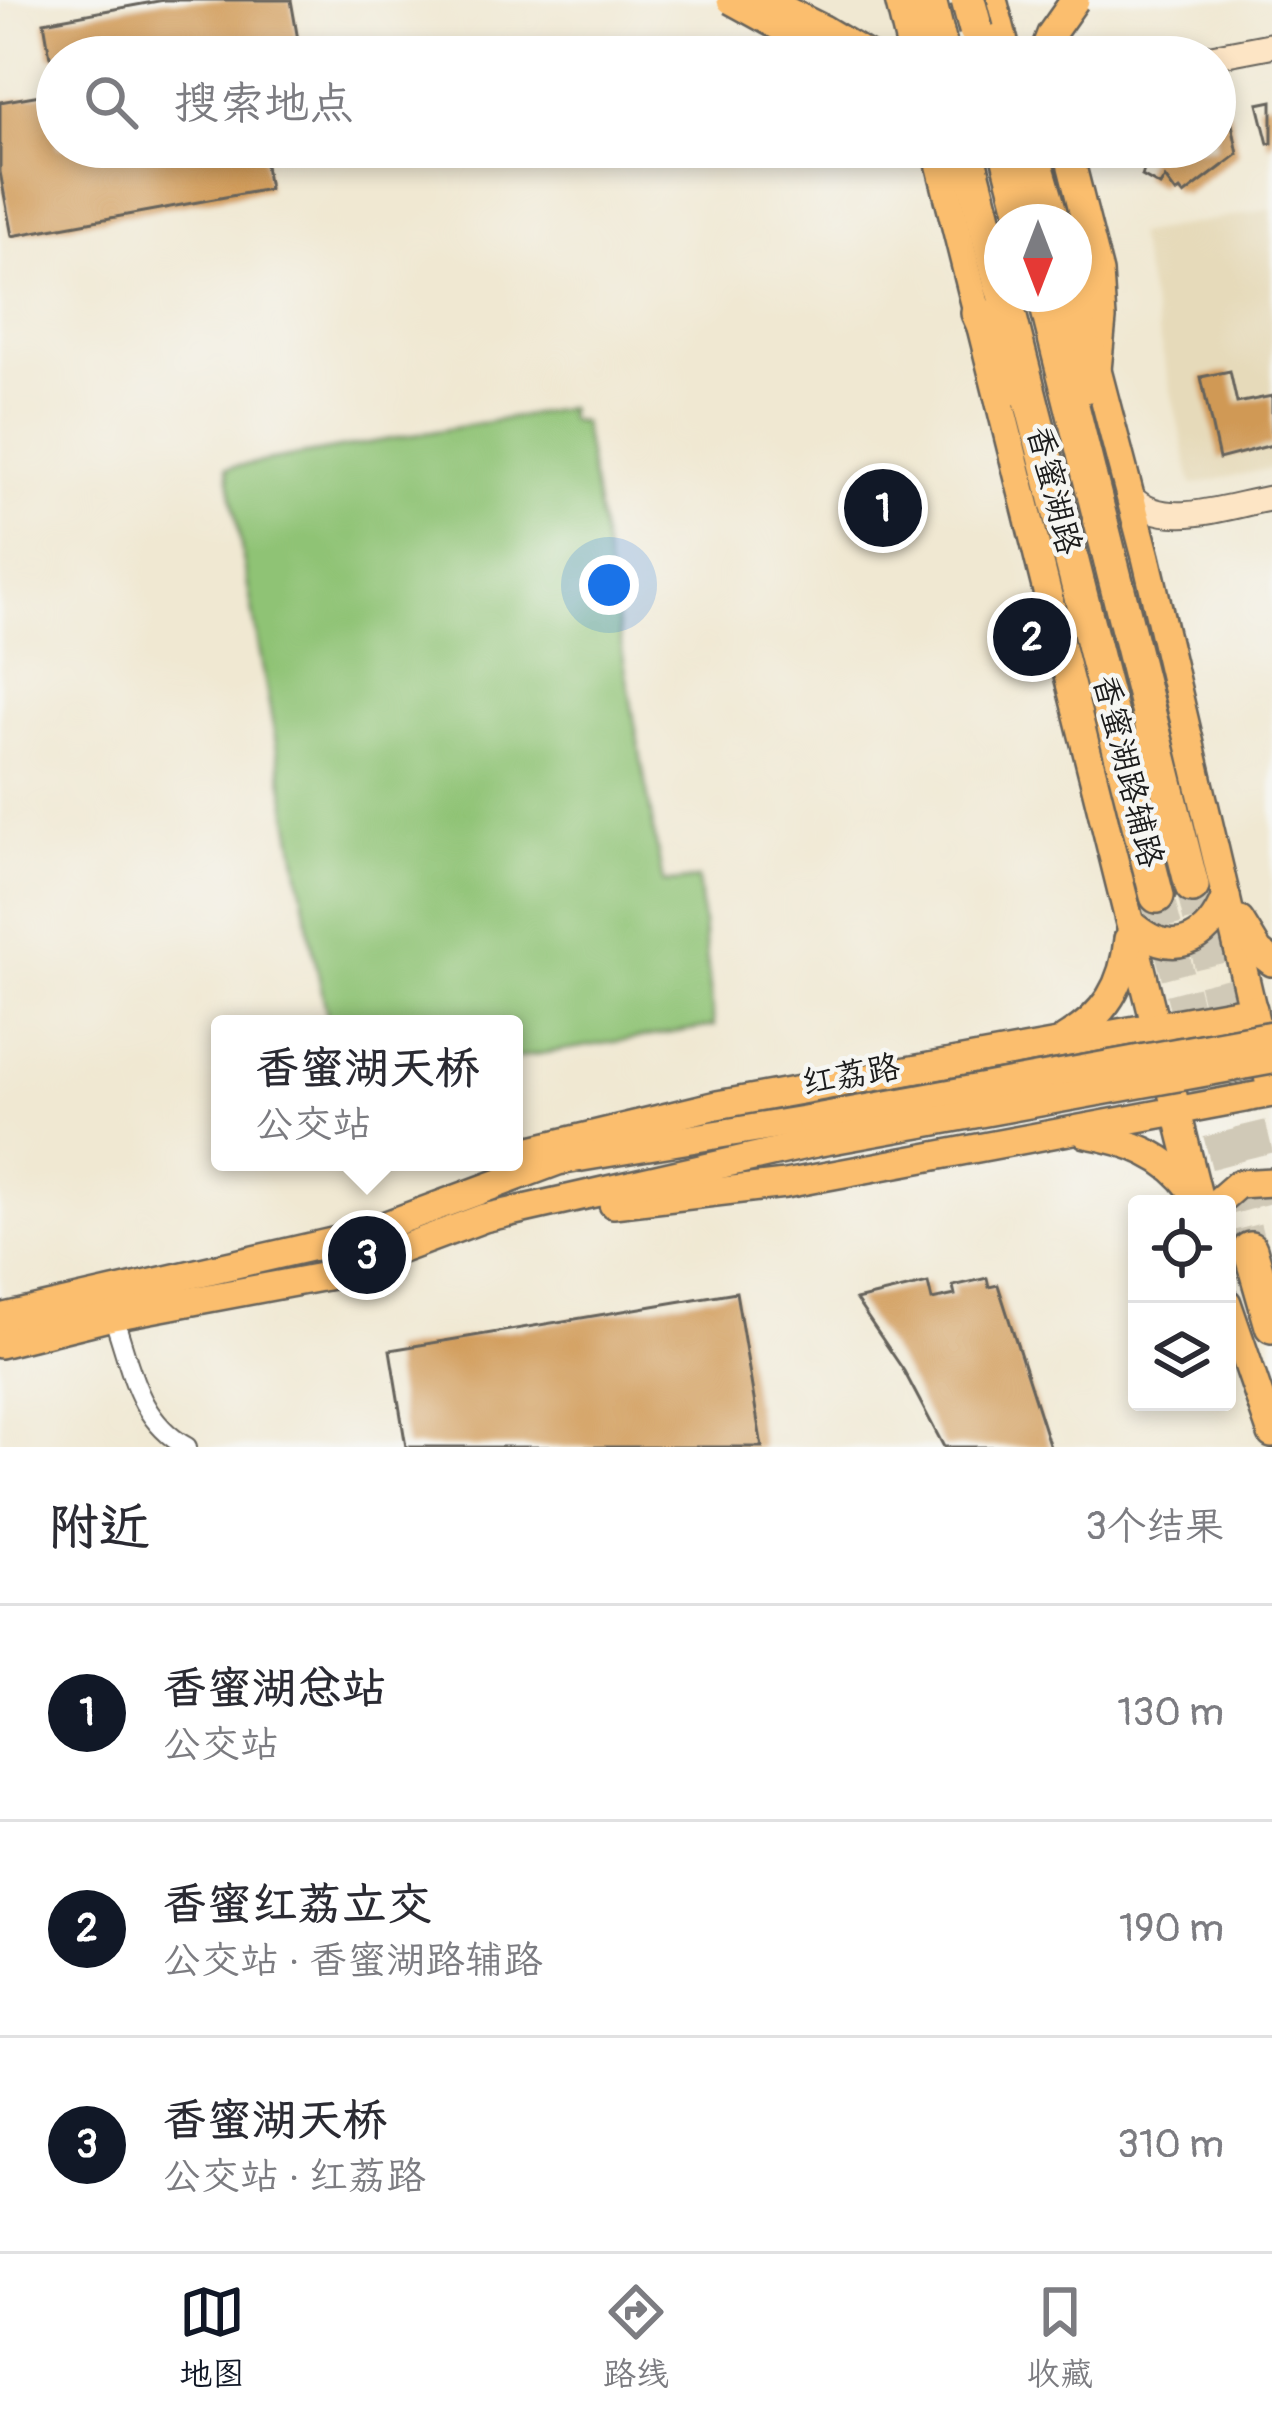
<!DOCTYPE html>
<html lang="zh">
<head>
<meta charset="utf-8">
<style>
	:root { --surface:#fff; --page:#f2f2f3; --text:#2b2b33; --muted:#7c7c81; --line:#e1e1e2; --accent:#111827 }
	body { margin:0; font-family:Pangolin,"LXGW WenKai TC",sans-serif; background:var(--page); color:var(--text) }
	.controls { position:absolute; right:36px; bottom:36px; display:grid; overflow:hidden; border-radius:12px; box-shadow:0 6px 18px #0003 }
	.controls button { width:108px; height:108px; display:grid; place-items:center; padding:0; border:0; border-bottom:3px solid var(--line); background:var(--surface); color:var(--text); font:60px sans-serif }
	.compass { position:absolute; left:984px; top:204px; width:108px; height:108px; border-radius:50%; background:var(--surface); box-shadow:0 6px 18px #0003; rotate:180deg }
	.you { position:absolute; left:609px; top:585px; width:42px; height:42px; margin:-30px; border:9px solid #fff; border-radius:50%; background:#1a73e8; box-shadow:0 0 0 18px #1a73e833 }
	.badge { display:grid; place-items:center; width:78px; height:78px; border-radius:50%; background:var(--accent); color:#fff; font-size:39px; font-weight:700 }
	.pin { position:absolute; translate:-50% -50%; border:6px solid #fff; box-shadow:0 3px 12px #0006 }
	.popup { position:absolute; left:211px; top:1015px; width:312px; height:156px; box-sizing:border-box; display:grid; place-content:center; border-radius:12px; background:var(--surface); filter:drop-shadow(0 3px 9px #0005); font-size:39px; white-space:nowrap; color:var(--muted) }
	.popup b { font-size:45px; color:var(--text) }
	.popup::after { content:''; position:absolute; left:50%; top:100%; margin-left:-24px; border:24px solid transparent; border-top-color:var(--surface) }
	.list { margin:0; padding:0; list-style:none }
	h2 { display:flex; justify-content:space-between; align-items:center; height:156px; margin:0; padding:0 48px; font-size:51px }
	h2 small { font-size:39px; font-weight:400; color:var(--muted) }
	.list li { display:grid; grid-template-columns:78px 1fr auto; gap:36px; align-items:center; box-sizing:border-box; height:216px; padding:0 48px; border-top:3px solid var(--line) }
	.list b { display:block; font-size:45px; white-space:nowrap }
	.list p { margin:0; font-size:39px; white-space:nowrap; color:var(--muted) }
	.list em { font-size:39px; font-style:normal; color:var(--muted) }
	.icon { flex:none; width:66px; height:66px; fill:none; stroke:currentColor; stroke-width:2; stroke-linecap:round; stroke-linejoin:round }
	.map { position:relative; flex:none; width:1272px; height:1447px; overflow:hidden }
	.search { position:absolute; background:var(--surface); box-shadow:0 6px 18px #0003; left:36px; right:36px; top:36px; height:132px; display:flex; align-items:center; gap:30px; box-sizing:border-box; padding:0 42px; border-radius:66px; color:var(--muted); font-size:45px }
	.sheet { height:804px; background:var(--surface) }
	nav { display:flex; justify-content:space-around; align-items:center; box-sizing:border-box; height:168px; border-top:3px solid var(--line); background:var(--surface); font-size:33px; color:var(--muted) }
	nav a { display:grid; justify-items:center; gap:6px }
	nav .on { color:var(--accent) }
	.map>svg:first-child { display:block }
	.built { fill:#e6daba }
	.green { fill:#8fc374; stroke:#567048; stroke-width:3 }
	.building { fill:#d09954 }
	.lines { fill:none; stroke-linecap:round; stroke-linejoin:round }
	.highway-tunnel { stroke:#d0c9b7; stroke-width:33; stroke-dasharray:33 16; stroke-linecap:butt }
	.street-casing { stroke:#66635c; stroke-width:22 }
	.secondary-casing { stroke:#66635c; stroke-width:28 }
	.primary-casing { stroke:#66635c; stroke-width:32 }
	.highway-casing { stroke:#66635c; stroke-width:38 }
	.street { stroke:#fff; stroke-width:18 }
	.secondary { stroke:#fde5c5; stroke-width:24 }
	.primary { stroke:#fbbe6e; stroke-width:27 }
	.highway { stroke:#fbbe6e; stroke-width:33 }
	.primary-bridge-casing { stroke:#66635c; stroke-width:32; stroke-linecap:butt }
	.highway-bridge-casing { stroke:#66635c; stroke-width:38; stroke-linecap:butt }
	.primary-bridge { stroke:#fbbe6e; stroke-width:27 }
	.highway-bridge { stroke:#fbbe6e; stroke-width:33 }
	.labels { text-anchor:middle; dominant-baseline:central; stroke-width:9; stroke-linejoin:round; paint-order:stroke }
	.street-label { font-size:33px; fill:#1c1c1c; stroke:#f6f6f2 }
</style>
</head>
<body>
<div class="map">
<svg width="1272" height="1447" viewBox="0 0 1272 1447">
	<rect width="100%" height="100%" fill="#f6f6f2"/>
	<filter id="ink" filterUnits="userSpaceOnUse"><feTurbulence type="fractalNoise" baseFrequency=".00833" numOctaves="2"/><feDisplacementMap in="SourceGraphic" scale="24" xChannelSelector="R" yChannelSelector="G"/><feConvolveMatrix kernelMatrix="1 2 1 2 8 2 1 2 1" color-interpolation-filters="sRGB"/></filter>
	<filter id="wash" filterUnits="userSpaceOnUse"><feTurbulence type="fractalNoise" baseFrequency=".004" numOctaves="4" result="noise"/><feDisplacementMap in="SourceGraphic" scale="48" xChannelSelector="R" yChannelSelector="G"/><feGaussianBlur stdDeviation="2.7" result="paint"/><feColorMatrix in="noise" values="0 0 0 0 0 0 0 0 0 0 0 0 0 0 0 0 0 1.4 0 .05"/><feComposite in="paint" operator="in"/></filter>
	<g filter="url(#wash)">
		<rect width="100%" height="100%" fill="#f0e8d2"/>
		<path class="built" d="M 1272,209 L 1272,468 L 1192,485 L 1136,234 Z"/>
		<path class="green" d="M 567,408 L 569,420 L 582,422 L 663,883 L 698,879 L 714,1026 L 514,1058 L 514,1024 L 329,1024 L 311,940 L 227,468 Z"/>
		<g id="blocks">
			<g class="building">
				<path d="M 164,0 L 291,0 L 301,57 L 50,57 L 44,22 Z"/>
				<path d="M 57,92 L 57,147 L 262,147 L 269,189 L 12,236 L 0,172 L 0,102 Z"/>
				<path d="M 1272,101 L 1272,143 L 1268,144 L 1258,104 Z"/>
				<path d="M 1229,109 L 1238,154 L 1184,195 L 1180,190 L 1176,193 L 1165,178 L 1160,186 L 1142,176 L 1151,147 L 1215,147 L 1215,112 Z"/>
				<path d="M 1230,371 L 1237,403 L 1272,396 L 1272,445 L 1219,459 L 1201,377 Z"/>
				<path d="M 987,1278 L 989,1287 L 998,1285 L 1050,1447 L 944,1447 L 904,1371 L 856,1300 L 928,1283 L 932,1300 L 955,1295 L 953,1286 Z"/>
				<path d="M 736,1292 L 762,1447 L 406,1447 L 390,1350 Z"/>
			</g>
		</g>
	</g>
	<g filter="url(#ink)">
		<use href="#blocks" fill-opacity="0" stroke="#66635c" stroke-width="3"/>
		<g class="lines">
			<g class="highway-tunnel">
				<path d="M 1192,886 L 1272,1219"/>
				<path d="M 1157,896 L 1250,1249"/>
			</g>
			<defs>
				<path id="street" d="M 113,1316 C 131,1367 137,1420 187,1447"/>
				<g id="secondary">
					<path d="M 1209,57 L 1272,45"/>
					<path d="M 1130,496 C 1164,532 1229,505 1272,498"/>
				</g>
				<g id="primary">
					<path d="M 899,0 L 913,57"/>
					<path d="M 993,0 L 1008,57"/>
					<path d="M 823,29 L 870,57"/>
					<path d="M 936,147 L 1200,1204"/>
					<path d="M 1034,147 L 1056,222"/>
					<path d="M 1067,147 L 1099,273 L 1102,319 L 1097,370"/>
					<path d="M 1092,351 L 1146,557 L 1272,1093"/>
					<path d="M 1240,921 L 1259,952 L 1272,962"/>
					<path d="M 1130,923 C 1170,960 1208,944 1226,896"/>
					<path d="M 1066,1038 C 1105,1015 1124,985 1128,939"/>
					<path d="M 1086,1134 C 1128,1141 1167,1155 1192,1190"/>
					<path d="M 514,1154 L 717,1105 L 1253,1009"/>
					<path d="M 613,1204 L 785,1184 L 1272,1093"/>
					<path d="M 1215,1204 L 1238,1184 L 1272,1182"/>
					<path d="M 1227,1303 L 1272,1434"/>
					<path d="M 0,1318 L 354,1237 L 558,1161 L 810,1119"/>
					<path d="M 0,1344 L 113,1316 L 332,1275 L 484,1218 L 815,1143"/>
				</g>
				<g id="highway">
					<path d="M 929,0 L 943,57"/>
					<path d="M 966,147 L 1002,288"/>
					<path d="M 1006,147 L 1025,222"/>
					<path d="M 1074,293 L 1085,386"/>
					<path d="M 1004,294 L 1157,896"/>
					<path d="M 1044,294 L 1192,886"/>
					<path d="M 978,313 L 1012,388"/>
					<path d="M 1250,1249 L 1272,1326"/>
				</g>
			</defs>
			<use href="#street" class="street-casing"/>
			<use href="#secondary" class="secondary-casing"/>
			<use href="#primary" class="primary-casing"/>
			<use href="#highway" class="highway-casing"/>
			<use href="#street" class="street"/>
			<use href="#secondary" class="secondary"/>
			<use href="#primary" class="primary"/>
			<use href="#highway" class="highway"/>
			<defs>
				<g id="primary-bridge">
					<path d="M 731,0 L 815,46"/>
					<path d="M 765,0 L 823,29"/>
					<path d="M 1042,57 L 1051,34 L 1075,0"/>
					<path d="M 810,1119 L 1272,1035"/>
					<path d="M 815,1143 L 1272,1060"/>
				</g>
				<path id="highway-bridge" d="M 968,0 L 976,30"/>
			</defs>
			<use href="#primary-bridge" class="primary-bridge-casing"/>
			<use href="#highway-bridge" class="highway-bridge-casing"/>
			<use href="#primary-bridge" class="primary-bridge"/>
			<use href="#highway-bridge" class="highway-bridge"/>
		</g>
	</g>
	<g class="labels">
		<g class="street-label">
			<text transform="translate(1054 490) rotate(76)">香蜜湖路</text>
			<text transform="translate(1128 771) rotate(76)">香蜜湖路辅路</text>
			<text transform="translate(851 1075) rotate(-10)">红荔路</text>
		</g>
	</g>
</svg>
<div class="controls">
<button><svg class="icon" aria-label="locate" viewBox="0 0 24 24"><circle cx="12" cy="12" r="6"/><path d="M12 2v4M12 18v4M2 12h4M18 12h4"/></svg></button>
<button><svg class="icon" aria-label="layers" viewBox="0 0 24 24"><path d="M12 4l9 5-9 5-9-5zM3 14l9 5 9-5"/></svg></button>
</div>
<svg class="compass" viewBox="-18 -18 36 36"><path d="M0-13l5 13h-10z" fill="#e53935"/><path d="M0 13l5-13h-10z" fill="#7c7c81"/></svg>
<div class="you"></div>
<div class="pin badge" style="left:883px;top:508px">1</div>
<div class="pin badge" style="left:1032px;top:637px">2</div>
<div class="pin badge" style="left:367px;top:1255px">3</div>
<div class="popup"><b>香蜜湖天桥</b>公交站</div>
<div class="search"><svg class="icon" aria-label="search" viewBox="0 0 24 24"><circle cx="10" cy="10" r="6"/><path d="M15 15l6 6"/></svg>搜索地点</div>
</div>
<section class="sheet">
<h2>附近<small>3个结果</small></h2>
<ul class="list">
<li><span class="badge">1</span><div><b>香蜜湖总站</b><p>公交站</p></div><em>130 m</em></li>
<li><span class="badge">2</span><div><b>香蜜红荔立交</b><p>公交站 · 香蜜湖路辅路</p></div><em>190 m</em></li>
<li><span class="badge">3</span><div><b>香蜜湖天桥</b><p>公交站 · 红荔路</p></div><em>310 m</em></li>
</ul>
</section>
<nav>
<a class="on"><svg class="icon" aria-label="map" viewBox="0 0 24 24"><path d="M3 6l6-2 6 2 6-2v14l-6 2-6-2-6 2zM9 4v14M15 6v14"/></svg>地图</a>
<a><svg class="icon" aria-label="directions" viewBox="0 0 24 24"><path d="M12 3l9 9-9 9-9-9zM9 14v-3h6M13 9l2 2-2 2"/></svg>路线</a>
<a><svg class="icon" aria-label="saved" viewBox="0 0 24 24"><path d="M7 4h10v16l-5-4-5 4z"/></svg>收藏</a>
</nav>
</body>
</html>
